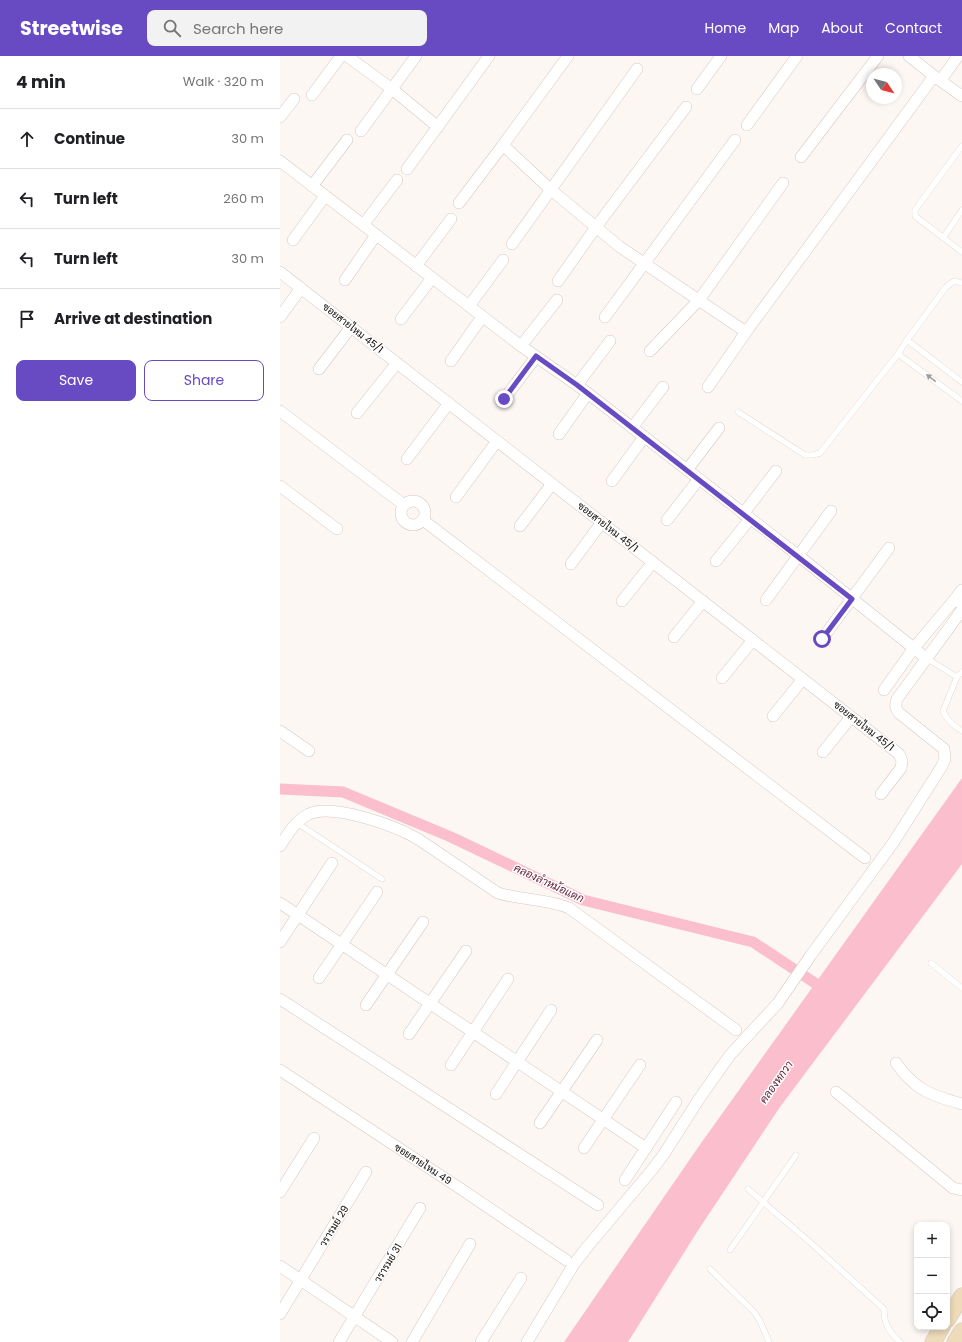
<!DOCTYPE html>
<html lang="en">
<head>
<meta charset="utf-8">
<style>
	:root { --surface:#fff; --page:#f2f2f2; --text:#202124; --muted:#757577; --line:#e0e0e0; --accent:#684ac3 }
	body { margin:0; font-family:Poppins,Sarabun,sans-serif; background:var(--page); color:var(--text) }
	.controls { position:absolute; right:12px; bottom:12px; display:grid; overflow:hidden; border-radius:8px; box-shadow:0 2px 6px #0003 }
	.controls button { width:36px; height:36px; display:grid; place-items:center; padding:0; border:0; border-bottom:1px solid var(--line); background:var(--surface); color:var(--text); font:20px sans-serif }
	.compass { position:absolute; left:586px; top:12px; width:36px; height:36px; border-radius:50%; background:var(--surface); box-shadow:0 2px 6px #0003; rotate:125deg }
	.stop { position:absolute; width:12px; height:12px; margin:-9px; border:3px solid #684ac3; border-radius:50%; background:#fff }
	.stop.end { background:#684ac3; border-color:#fff; box-shadow:0 1px 4px #0008 }
	.list { margin:0; padding:0; list-style:none }
	h2 { display:flex; justify-content:space-between; align-items:center; height:52px; margin:0; padding:0 16px; font-size:17px }
	h2 small { font-size:13px; font-weight:400; color:var(--muted) }
	.list li { display:grid; grid-template-columns:26px 1fr auto; gap:12px; align-items:center; box-sizing:border-box; height:60px; padding:0 16px; border-top:1px solid var(--line) }
	.list b { display:block; font-size:15px; white-space:nowrap }
	.list em { font-size:13px; font-style:normal; color:var(--muted) }
	.actions { display:flex; gap:8px; padding:12px 16px }
	.actions a { flex:1; padding:9px 0; border:1px solid var(--accent); border-radius:8px; text-align:center; font-size:14px; color:var(--accent) }
	.actions .main { background:var(--accent); color:#fff }
	.icon { flex:none; width:22px; height:22px; fill:none; stroke:currentColor; stroke-width:2; stroke-linecap:round; stroke-linejoin:round }
	.map { position:relative; flex:none; width:682px; height:1286px; overflow:hidden }
	header { display:flex; align-items:center; gap:24px; box-sizing:border-box; height:56px; padding:0 20px; background:var(--accent); color:#fff }
	header strong { font-size:19px }
	nav { display:flex; gap:22px; margin-inline-start:auto; font-size:14px }
	.search { width:280px; height:36px; background:var(--page); display:flex; align-items:center; gap:10px; box-sizing:border-box; padding:0 14px; border-radius:8px; color:var(--muted); font-size:15px }
	main { display:flex }
	aside { flex:1; background:var(--surface) }
	.map>svg:first-child { display:block }
	.water { fill:#fabecd }
	.lines { fill:none; stroke-linecap:round; stroke-linejoin:round }
	.canal { stroke:#fabecd; stroke-width:11 }
	.lane-casing { stroke:#d7c8c0; stroke-width:6 }
	.street-casing { stroke:#d7c8c0; stroke-width:12 }
	.secondary-casing { stroke:#d7c8c0; stroke-width:17 }
	.lane { stroke:#fff; stroke-width:5.5 }
	.street { stroke:#fff; stroke-width:11 }
	.secondary { stroke:#eddbb9; stroke-width:16 }
	.oneway { fill:#a09e9d }
	.route { stroke:#684ac3; stroke-width:5 }
	.labels { text-anchor:middle; dominant-baseline:central; stroke-width:3; stroke-linejoin:round; paint-order:stroke }
	.street-label { font-size:10px; fill:#110c09; stroke:#fff }
	.water-label { font-size:11px; font-style:italic; fill:#5e1a32; stroke:#fff }
</style>
</head>
<body>
<header>
<strong>Streetwise</strong>
<div class="search"><svg class="icon" aria-label="search" viewBox="0 0 24 24"><circle cx="10" cy="10" r="6"/><path d="M15 15l6 6"/></svg>Search here</div>
<nav><a>Home</a><a>Map</a><a>About</a><a>Contact</a></nav>
</header>
<main>
<aside>
<h2>4 min<small>Walk · 320 m</small></h2>
<ul class="list">
<li><svg class="icon" aria-label="ahead" viewBox="0 0 24 24"><path d="M12 20V5M6 11l6-6 6 6"/></svg><div><b>Continue</b></div><em>30 m</em></li>
<li><svg class="icon" aria-label="left" viewBox="0 0 24 24"><path d="M17 20v-9H6M10 6l-5 5 5 5"/></svg><div><b>Turn left</b></div><em>260 m</em></li>
<li><svg class="icon" aria-label="left" viewBox="0 0 24 24"><path d="M17 20v-9H6M10 6l-5 5 5 5"/></svg><div><b>Turn left</b></div><em>30 m</em></li>
<li><svg class="icon" aria-label="arrive" viewBox="0 0 24 24"><path d="M6 21V4h12l-3 4 3 4H6"/></svg><div><b>Arrive at destination</b></div></li>
</ul>
<div class="actions"><a class="main">Save</a><a>Share</a></div>
</aside>
<div class="map">
<svg width="682" height="1286" viewBox="0 0 682 1286">
	<rect width="100%" height="100%" fill="#fdf7f3"/>
	<path class="water" d="M 682,722 L 682,808 L 500,1051 L 417,1176 L 348,1286 L 284,1286 L 419,1090 Z"/>
	<g class="lines">
		<path class="canal" d="M 0,733 L 63,736 L 171,781 L 303,844 L 473,886 L 547,935"/>
		<defs>
			<g id="lane">
				<path d="M 682,90 L 635,154 L 635,160 L 682,196"/>
				<path d="M 663,182 L 682,154"/>
				<path d="M 627,284 L 682,326"/>
				<path d="M 618,298 L 682,345"/>
				<path d="M 458,356 L 525,399 L 533,399 L 540,397 L 618,298 L 627,284 L 666,231 L 674,225 L 682,227"/>
				<path d="M 646,602 L 677,621 L 663,655 C 666,663 674,670 682,675"/>
				<path d="M 677,621 L 682,616"/>
				<path d="M 17,767 L 102,823"/>
				<path d="M 651,907 L 682,932"/>
				<path d="M 468,1133 L 532,1188 L 604,1253 C 604,1268 609,1276 620,1286"/>
				<path d="M 450,1194 L 516,1099"/>
				<path d="M 430,1213 L 474,1256 L 480,1265 L 489,1286"/>
			</g>
			<g id="street">
				<path d="M 67,0 L 112,33 L 158,71"/>
				<path d="M 288,0 L 223,89 L 270,133 L 340,191 L 466,276"/>
				<path d="M 654,20 L 682,40"/>
				<path d="M 661,24 L 678,0"/>
				<path d="M 417,33 L 441,0"/>
				<path d="M 32,39 L 61,0"/>
				<path d="M 0,61 L 14,43"/>
				<path d="M 467,69 L 517,0"/>
				<path d="M 81,75 L 136,0"/>
				<path d="M 521,101 L 598,0"/>
				<path d="M 0,105 L 241,290 L 297,329 L 519,500 L 646,602"/>
				<path d="M 127,113 L 209,0"/>
				<path d="M 32,130 L 67,84"/>
				<path d="M 179,147 L 223,89"/>
				<path d="M 83,169 L 117,124"/>
				<path d="M 13,184 L 45,140"/>
				<path d="M 232,188 L 357,13"/>
				<path d="M 136,210 L 171,163"/>
				<path d="M 0,216 L 619,698 L 622,705 L 621,712 L 601,738"/>
				<path d="M 65,224 L 96,179"/>
				<path d="M 278,225 L 316,171 L 406,51"/>
				<path d="M 189,250 L 223,204"/>
				<path d="M 0,261 L 21,232"/>
				<path d="M 325,261 L 455,84"/>
				<path d="M 121,263 L 152,222"/>
				<path d="M 241,290 L 277,244"/>
				<path d="M 370,295 L 419,244 L 503,127"/>
				<path d="M 171,305 L 202,261"/>
				<path d="M 39,313 L 71,271"/>
				<path d="M 297,329 L 330,285"/>
				<path d="M 428,331 L 466,276 L 654,20 L 629,0"/>
				<path d="M 224,343 L 256,301"/>
				<path d="M 0,355 L 124,449"/>
				<path d="M 77,357 L 117,307"/>
				<path d="M 352,372 L 383,331"/>
				<path d="M 279,378 L 308,337"/>
				<path d="M 127,403 L 169,347"/>
				<path d="M 407,414 L 439,372"/>
				<path d="M 332,425 L 364,381"/>
				<path d="M 0,430 L 57,473"/>
				<path d="M 176,441 L 217,385"/>
				<circle cx="133" cy="457" r="12"/>
				<path d="M 463,458 L 496,415"/>
				<path d="M 143,464 L 585,802"/>
				<path d="M 387,464 L 419,423"/>
				<path d="M 240,470 L 272,428"/>
				<path d="M 436,505 L 470,463"/>
				<path d="M 291,508 L 322,466"/>
				<path d="M 486,544 L 551,455"/>
				<path d="M 342,545 L 373,506"/>
				<path d="M 680,547 L 675,543 L 682,534"/>
				<path d="M 394,581 L 423,545"/>
				<path d="M 542,583 L 609,492"/>
				<path d="M 442,622 L 473,584"/>
				<path d="M 604,634 L 634,592 L 675,543"/>
				<path d="M 493,660 L 523,623"/>
				<path d="M 0,675 L 29,695"/>
				<path d="M 543,696 L 571,661"/>
				<path d="M 0,790 C 8,778 15,765 29,758 C 53,747 116,770 138,783 L 218,837 C 241,844 267,843 289,852 L 456,974"/>
				<path d="M 0,847 L 366,1092"/>
				<path d="M 0,886 L 52,807"/>
				<path d="M 39,922 L 97,836"/>
				<path d="M 0,943 L 318,1149"/>
				<path d="M 86,949 L 143,866"/>
				<path d="M 129,978 L 186,895"/>
				<path d="M 616,1007 C 636,1035 651,1039 682,1048"/>
				<path d="M 171,1009 L 228,923"/>
				<path d="M 0,1014 L 181,1133 L 286,1204"/>
				<path d="M 556,1036 L 673,1132 L 682,1134"/>
				<path d="M 216,1038 L 271,954"/>
				<path d="M 260,1067 L 317,984"/>
				<path d="M 304,1092 L 360,1009"/>
				<path d="M 345,1124 L 396,1046"/>
				<path d="M 0,1136 L 34,1082"/>
				<path d="M 0,1210 L 112,1286"/>
				<path d="M 0,1258 L 86,1116"/>
				<path d="M 59,1286 L 140,1152"/>
				<path d="M 132,1286 L 190,1188"/>
				<path d="M 201,1286 L 241,1222"/>
				<path d="M 247,1286 L 294,1208 L 308,1190 L 372,1114 L 384,1098 L 419,1043 L 450,999 L 498,947 L 531,899 L 613,787 L 662,710 L 665,703 L 664,693 L 619,657 C 615,652 615,649 617,643 L 682,554"/>
			</g>
			<g id="secondary">
				<path d="M 667,1264 L 682,1240"/>
				<path d="M 653,1286 L 662,1271"/>
				<path d="M 675,1286 L 682,1275"/>
			</g>
		</defs>
		<use href="#lane" class="lane-casing"/>
		<use href="#street" class="street-casing"/>
		<use href="#secondary" class="secondary-casing"/>
		<use href="#lane" class="lane"/>
		<use href="#street" class="street"/>
		<use href="#secondary" class="secondary"/>
	</g>
	<defs><path id="oneway-solid" d="M-6-.8H1V-3.2L6.5 0L1 3.2V.8H-6Z"/></defs>
	<use class="oneway" href="#oneway-solid" transform="translate(651 322) rotate(-143)"/>
	<g class="lines">
		<path class="route" d="M 224,343 L 256,300 L 297,329 L 572,543 L 542,583"/>
	</g>
	<g class="labels">
		<g class="street-label">
			<text transform="translate(73 272) rotate(38)">ซอยสายไหม 45/1</text>
			<text transform="translate(328 471) rotate(38)">ซอยสายไหม 45/1</text>
			<text transform="translate(584 670) rotate(38)">ซอยสายไหม 45/1</text>
			<text transform="translate(143 1108) rotate(33)">ซอยสายไหม 49</text>
			<text transform="translate(54 1170) rotate(-59)">วรารมย์ 29</text>
			<text transform="translate(108 1207) rotate(-59)">วรารมย์ 31</text>
		</g>
		<g class="water-label">
			<text transform="translate(269 827) rotate(25)">คลองลำหม้อแตก</text>
			<text transform="translate(496 1026) rotate(-55)">คลองหกวา</text>
		</g>
	</g>
</svg>
<div class="controls">
<button>+</button>
<button>−</button>
<button><svg class="icon" aria-label="locate" viewBox="0 0 24 24"><circle cx="12" cy="12" r="6"/><path d="M12 2v4M12 18v4M2 12h4M18 12h4"/></svg></button>
</div>
<svg class="compass" viewBox="-18 -18 36 36"><path d="M0-13l5 13h-10z" fill="#e53935"/><path d="M0 13l5-13h-10z" fill="#757577"/></svg>
<div class="stop" style="left:542px;top:583px"></div>
<div class="stop end" style="left:224px;top:343px"></div>
</div>
</main>
</body>
</html>
